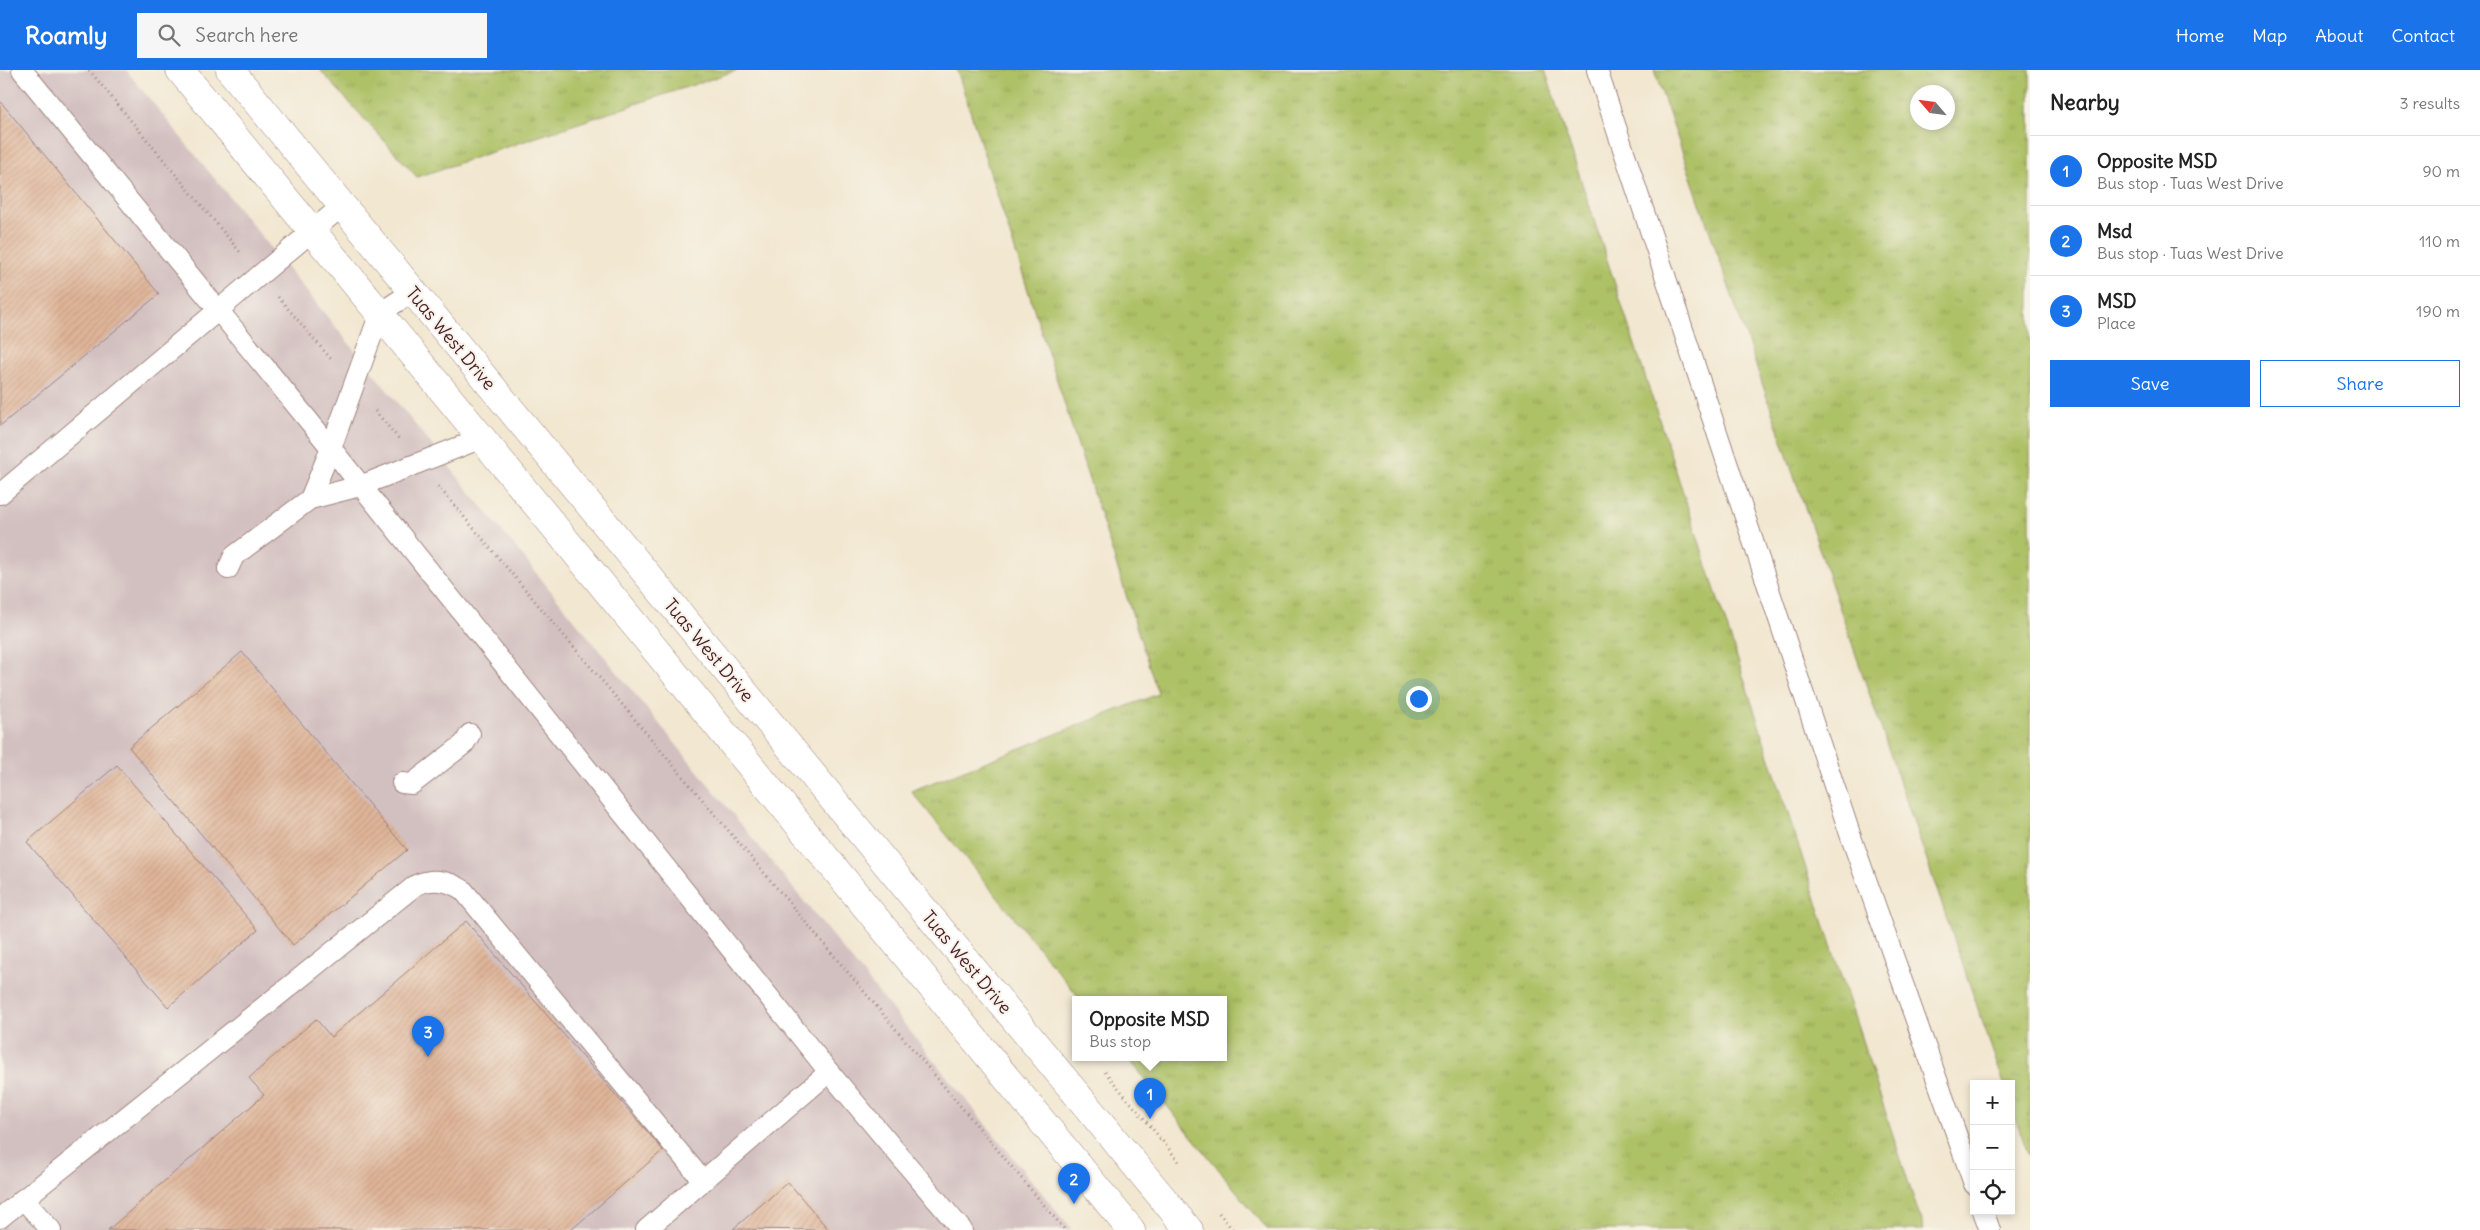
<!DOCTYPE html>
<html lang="en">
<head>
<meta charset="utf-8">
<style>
	:root { --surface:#fff; --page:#f6f6f6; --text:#222; --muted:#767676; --line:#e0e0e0; --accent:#1a73e8 }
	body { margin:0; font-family:Delius,sans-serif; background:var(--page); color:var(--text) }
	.controls { position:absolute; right:15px; bottom:15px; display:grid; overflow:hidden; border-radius:0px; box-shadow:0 2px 8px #0003 }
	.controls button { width:45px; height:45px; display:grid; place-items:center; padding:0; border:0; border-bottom:1px solid var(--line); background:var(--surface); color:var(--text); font:25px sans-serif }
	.compass { position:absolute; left:1910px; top:15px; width:45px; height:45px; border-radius:50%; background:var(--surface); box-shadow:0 2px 8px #0003; rotate:298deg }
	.you { position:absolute; left:1418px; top:628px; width:18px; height:18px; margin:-12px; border:4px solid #fff; border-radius:50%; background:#1a73e8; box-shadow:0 0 0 8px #1a73e833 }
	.badge { display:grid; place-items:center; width:32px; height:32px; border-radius:50%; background:var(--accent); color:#fff; font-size:16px; font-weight:700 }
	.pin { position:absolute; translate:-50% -41px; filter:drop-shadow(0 1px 2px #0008) }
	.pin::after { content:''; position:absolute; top:26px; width:18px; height:15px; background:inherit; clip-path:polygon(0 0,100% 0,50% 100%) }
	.popup { position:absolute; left:1072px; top:926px; width:155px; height:65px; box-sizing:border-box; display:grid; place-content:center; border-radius:0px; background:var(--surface); filter:drop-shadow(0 1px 4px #0005); font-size:16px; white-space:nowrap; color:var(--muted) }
	.popup b { font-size:19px; color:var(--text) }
	.popup::after { content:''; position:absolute; left:50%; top:100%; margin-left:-10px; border:10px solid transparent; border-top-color:var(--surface) }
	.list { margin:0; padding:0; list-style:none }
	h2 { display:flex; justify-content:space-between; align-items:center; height:65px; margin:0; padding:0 20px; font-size:21px }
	h2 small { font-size:16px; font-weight:400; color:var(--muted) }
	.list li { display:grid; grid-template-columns:32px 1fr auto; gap:15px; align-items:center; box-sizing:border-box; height:70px; padding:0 20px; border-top:1px solid var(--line) }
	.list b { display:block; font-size:19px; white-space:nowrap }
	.list p { margin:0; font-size:16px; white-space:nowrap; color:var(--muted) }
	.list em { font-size:16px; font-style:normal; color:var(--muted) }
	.actions { display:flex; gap:10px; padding:15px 20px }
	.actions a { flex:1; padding:11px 0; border:1px solid var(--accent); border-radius:0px; text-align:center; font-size:18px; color:var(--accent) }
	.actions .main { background:var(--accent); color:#fff }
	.icon { flex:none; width:28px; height:28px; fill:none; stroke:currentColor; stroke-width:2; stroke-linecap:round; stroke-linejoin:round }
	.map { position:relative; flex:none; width:2030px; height:1160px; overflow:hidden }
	header { display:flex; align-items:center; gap:30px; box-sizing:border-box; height:70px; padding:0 25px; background:var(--accent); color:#fff }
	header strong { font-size:24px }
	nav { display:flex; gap:28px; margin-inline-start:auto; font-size:18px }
	.search { width:350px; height:45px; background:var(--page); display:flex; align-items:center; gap:12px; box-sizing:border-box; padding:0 18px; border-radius:0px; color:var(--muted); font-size:19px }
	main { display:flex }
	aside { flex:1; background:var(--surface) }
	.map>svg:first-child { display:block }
	.industrial { fill:#d2bfc0 }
	.grass { fill:url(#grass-tufts); stroke:#7c7048; fill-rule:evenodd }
	.building { fill:url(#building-hatch) }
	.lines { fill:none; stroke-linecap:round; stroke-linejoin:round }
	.service-casing { stroke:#9e837e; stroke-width:22 }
	.secondary-casing { stroke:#9e837e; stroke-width:29 }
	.path { stroke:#9e837e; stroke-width:3; stroke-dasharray:1 4; stroke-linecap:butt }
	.service { stroke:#fff; stroke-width:20 }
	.secondary { stroke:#fff; stroke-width:28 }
	.labels { text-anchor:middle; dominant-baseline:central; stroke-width:4; stroke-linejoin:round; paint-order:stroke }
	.street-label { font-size:18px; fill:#4a1f2b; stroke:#f7f3e8 }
</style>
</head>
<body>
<header>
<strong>Roamly</strong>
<div class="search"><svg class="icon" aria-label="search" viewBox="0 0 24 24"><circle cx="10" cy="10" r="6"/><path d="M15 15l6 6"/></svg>Search here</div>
<nav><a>Home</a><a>Map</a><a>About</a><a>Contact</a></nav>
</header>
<main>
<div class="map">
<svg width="2030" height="1160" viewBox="0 0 2030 1160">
	<defs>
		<pattern id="grass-tufts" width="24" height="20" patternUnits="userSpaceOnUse" patternTransform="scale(1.25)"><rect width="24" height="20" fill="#adc166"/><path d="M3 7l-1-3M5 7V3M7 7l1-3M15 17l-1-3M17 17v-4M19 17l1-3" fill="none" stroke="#96a559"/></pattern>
		<pattern id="building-hatch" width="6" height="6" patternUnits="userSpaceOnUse" patternTransform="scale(1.25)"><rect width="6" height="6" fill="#dfb599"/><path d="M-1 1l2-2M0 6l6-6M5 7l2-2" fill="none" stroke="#c19b84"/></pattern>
	</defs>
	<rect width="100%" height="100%" fill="#f7f3e8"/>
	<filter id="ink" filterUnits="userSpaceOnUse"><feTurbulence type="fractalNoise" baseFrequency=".02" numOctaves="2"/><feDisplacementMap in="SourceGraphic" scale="10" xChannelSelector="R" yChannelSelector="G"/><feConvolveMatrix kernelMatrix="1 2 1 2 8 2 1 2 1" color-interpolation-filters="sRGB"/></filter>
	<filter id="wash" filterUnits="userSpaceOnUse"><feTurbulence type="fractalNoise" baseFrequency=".0096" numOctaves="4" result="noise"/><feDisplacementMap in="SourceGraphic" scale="20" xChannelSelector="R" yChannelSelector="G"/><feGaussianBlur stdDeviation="1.12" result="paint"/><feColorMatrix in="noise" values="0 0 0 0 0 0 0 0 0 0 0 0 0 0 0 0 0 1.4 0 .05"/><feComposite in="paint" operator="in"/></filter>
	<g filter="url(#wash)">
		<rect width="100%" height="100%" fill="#f2e7d0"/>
		<path class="industrial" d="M 0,0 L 126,0 L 1072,1160 L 0,1160 Z"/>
		<g class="grass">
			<path d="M 320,0 L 738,0 L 417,107 Z"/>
			<path d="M 957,0 L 1545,0 L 1924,1160 L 1268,1160 L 1128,988 L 1224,988 L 1224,930 L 1081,930 L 911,721 L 1158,624 Z"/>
			<path d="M 1654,0 L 2030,0 L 2030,1090 L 2011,1035 L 2011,1014 L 2004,1014 ZM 1948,22 L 1948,52 L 1918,52 L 1918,22 Z"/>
		</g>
		<g id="blocks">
			<g class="building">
				<path d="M 0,31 L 159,224 L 0,356 Z"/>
				<path d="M 242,582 L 407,780 L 293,875 L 129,677 Z"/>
				<path d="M 117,695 L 258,860 L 168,937 L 27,772 Z"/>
				<path d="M 466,851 L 663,1080 L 571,1160 L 108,1160 L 264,1025 L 249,1008 L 316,949 L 331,967 Z"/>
				<path d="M 788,1112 L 829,1160 L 733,1159 Z"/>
			</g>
		</g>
	</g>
	<g filter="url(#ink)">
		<use href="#blocks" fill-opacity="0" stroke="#9e837e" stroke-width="1"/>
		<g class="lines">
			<defs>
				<g id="service">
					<path d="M 22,0 L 331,378 L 829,1002 L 962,1160"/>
					<path d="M 1597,0 L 1851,767 L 1974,1114"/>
					<path d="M 0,424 L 342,136"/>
					<path d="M 310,429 L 331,378 L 380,243 L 412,222"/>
					<path d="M 228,499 L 234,486 L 310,429 L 360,416 L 482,368"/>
					<path d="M 402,713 L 412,714 L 464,674 L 470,664"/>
					<path d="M 23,1129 L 51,1160"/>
					<path d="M 1983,1141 L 1990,1160"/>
					<path d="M 0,1148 L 416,815 C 433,808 447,810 463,820 L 703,1111"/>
					<path d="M 646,1160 L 829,1002"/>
				</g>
				<g id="secondary">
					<path d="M 180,0 L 1131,1160"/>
					<path d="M 230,0 L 1189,1160"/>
				</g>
			</defs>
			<use href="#service" class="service-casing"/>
			<use href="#secondary" class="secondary-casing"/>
			<g class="path">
				<path d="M 89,0 L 240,182"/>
				<path d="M 278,227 L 331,289"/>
				<path d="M 375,341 L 399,369"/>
				<path d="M 438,416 L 1065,1160"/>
				<path d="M 1105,1002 L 1161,1069"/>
				<path d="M 1159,1070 L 1161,1069 L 1180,1093"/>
				<path d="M 1219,1143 L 1233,1160"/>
			</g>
			<use href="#service" class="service"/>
			<use href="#secondary" class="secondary"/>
		</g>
	</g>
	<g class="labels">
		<g class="street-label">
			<text transform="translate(451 268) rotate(50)">Tuas West Drive</text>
			<text transform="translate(709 580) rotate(50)">Tuas West Drive</text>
			<text transform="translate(967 892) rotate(50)">Tuas West Drive</text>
		</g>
	</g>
</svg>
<div class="controls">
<button>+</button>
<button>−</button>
<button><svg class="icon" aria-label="locate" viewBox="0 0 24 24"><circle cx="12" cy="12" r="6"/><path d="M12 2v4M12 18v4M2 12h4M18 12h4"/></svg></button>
</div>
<svg class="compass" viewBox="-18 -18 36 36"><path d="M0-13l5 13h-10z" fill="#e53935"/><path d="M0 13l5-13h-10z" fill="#767676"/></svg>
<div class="you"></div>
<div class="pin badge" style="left:1150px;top:1049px">1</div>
<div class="popup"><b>Opposite MSD</b>Bus stop</div>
<div class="pin badge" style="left:1074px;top:1134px">2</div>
<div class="pin badge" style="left:428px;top:987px">3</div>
</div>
<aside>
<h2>Nearby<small>3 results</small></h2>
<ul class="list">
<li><span class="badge">1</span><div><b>Opposite MSD</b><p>Bus stop · Tuas West Drive</p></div><em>90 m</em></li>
<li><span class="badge">2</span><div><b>Msd</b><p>Bus stop · Tuas West Drive</p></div><em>110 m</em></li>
<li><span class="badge">3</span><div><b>MSD</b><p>Place</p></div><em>190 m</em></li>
</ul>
<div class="actions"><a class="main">Save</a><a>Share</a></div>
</aside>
</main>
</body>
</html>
